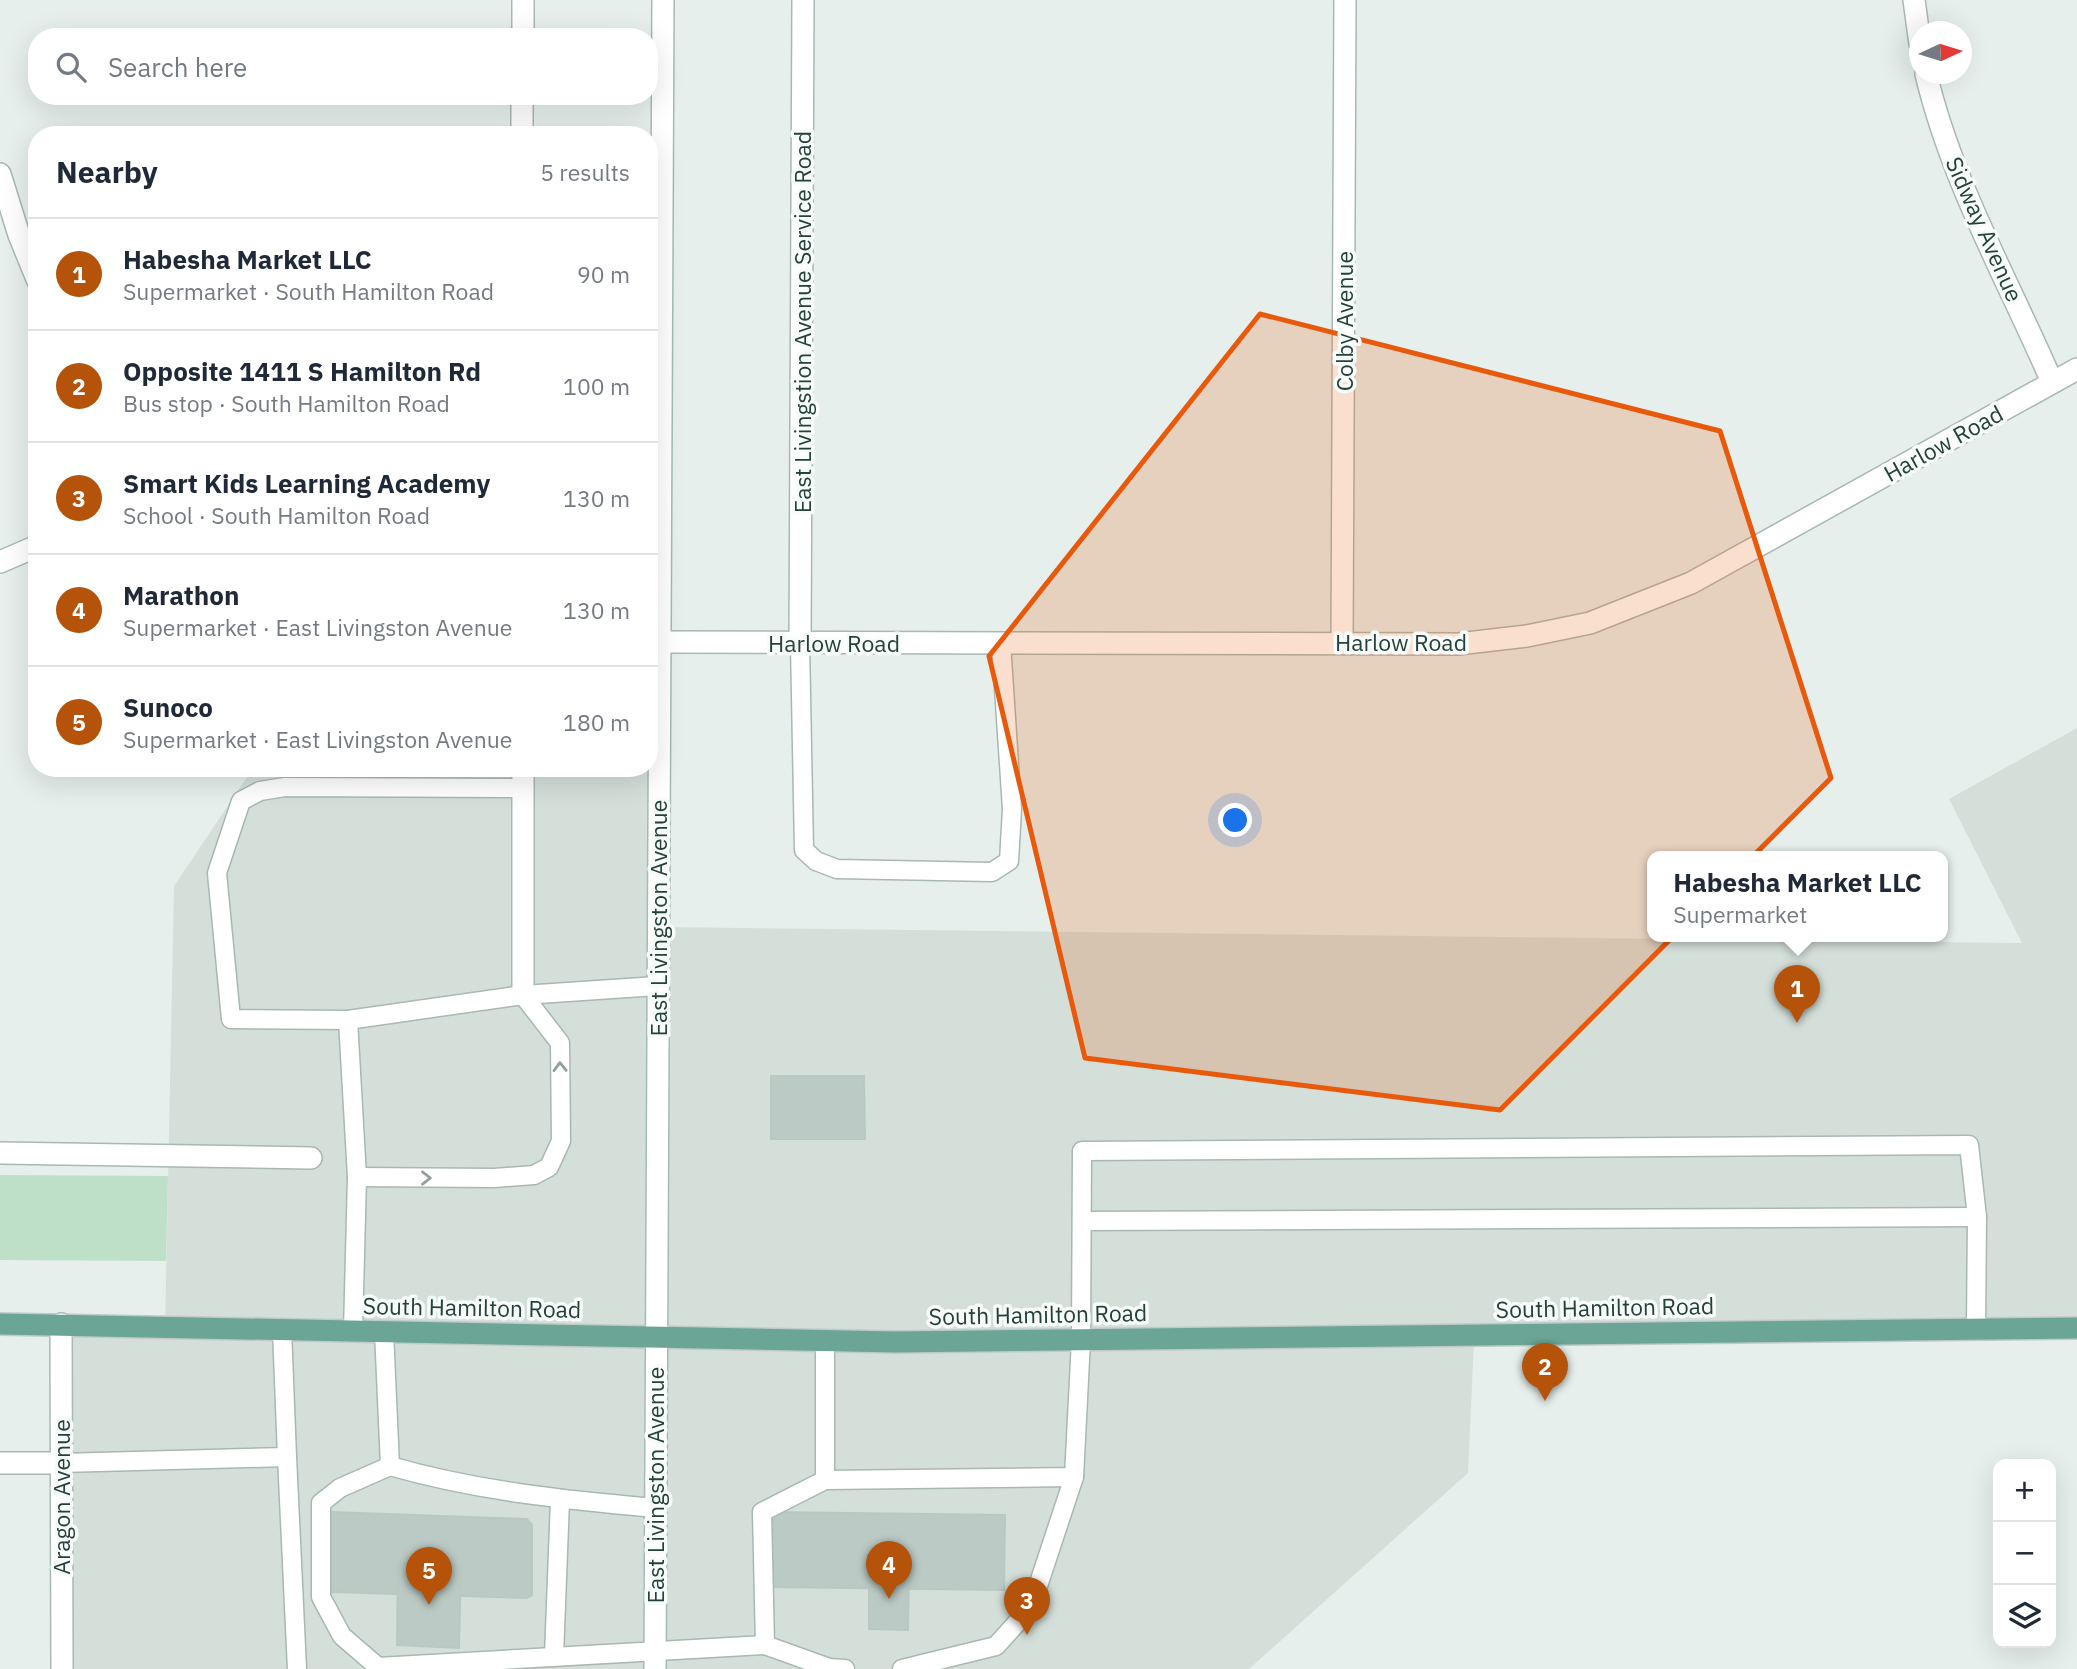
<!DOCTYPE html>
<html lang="en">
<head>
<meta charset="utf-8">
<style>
	:root { --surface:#fff; --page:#f2f2f3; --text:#1f2937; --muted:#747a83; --line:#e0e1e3; --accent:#b45309 }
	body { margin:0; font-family:"IBM Plex Sans",sans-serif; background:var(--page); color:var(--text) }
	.controls { position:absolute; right:21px; bottom:21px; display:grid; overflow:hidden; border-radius:14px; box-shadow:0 7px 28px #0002 }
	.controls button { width:63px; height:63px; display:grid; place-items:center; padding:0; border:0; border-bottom:2px solid var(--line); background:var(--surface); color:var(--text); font:35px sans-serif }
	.compass { position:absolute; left:1909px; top:21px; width:63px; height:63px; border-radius:50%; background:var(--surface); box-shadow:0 7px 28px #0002; rotate:86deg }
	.you { position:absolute; left:1236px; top:821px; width:24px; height:24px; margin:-18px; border:5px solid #fff; border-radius:50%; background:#1a73e8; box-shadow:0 0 0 10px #1a73e833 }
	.badge { display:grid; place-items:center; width:46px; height:46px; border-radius:50%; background:var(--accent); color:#fff; font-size:23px; font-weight:700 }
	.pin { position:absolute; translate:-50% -58px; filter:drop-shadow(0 2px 4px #0008) }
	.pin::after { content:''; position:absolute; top:37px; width:24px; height:21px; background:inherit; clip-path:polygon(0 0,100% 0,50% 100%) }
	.popup { position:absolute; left:1647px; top:851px; width:301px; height:91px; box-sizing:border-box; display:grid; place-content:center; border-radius:14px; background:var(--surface); filter:drop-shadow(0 2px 5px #0005); font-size:23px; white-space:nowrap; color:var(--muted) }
	.popup b { font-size:26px; color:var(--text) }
	.popup::after { content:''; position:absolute; left:50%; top:100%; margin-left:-14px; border:14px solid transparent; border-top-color:var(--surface) }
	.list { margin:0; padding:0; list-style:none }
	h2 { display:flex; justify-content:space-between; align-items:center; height:91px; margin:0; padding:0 28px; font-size:30px }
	h2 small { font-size:23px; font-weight:400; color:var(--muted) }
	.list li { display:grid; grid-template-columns:46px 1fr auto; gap:21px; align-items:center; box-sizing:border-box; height:112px; padding:0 28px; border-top:2px solid var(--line) }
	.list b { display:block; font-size:26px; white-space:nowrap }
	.list p { margin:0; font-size:23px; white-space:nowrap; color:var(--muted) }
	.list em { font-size:23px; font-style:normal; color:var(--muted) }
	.icon { flex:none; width:38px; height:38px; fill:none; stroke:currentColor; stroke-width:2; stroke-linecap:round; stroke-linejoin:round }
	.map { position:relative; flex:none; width:2077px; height:1669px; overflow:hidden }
	.search { position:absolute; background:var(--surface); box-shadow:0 7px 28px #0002; left:28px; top:28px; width:630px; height:77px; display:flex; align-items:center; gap:18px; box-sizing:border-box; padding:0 24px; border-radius:28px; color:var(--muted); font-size:26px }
	.panel { position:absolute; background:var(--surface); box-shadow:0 7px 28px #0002; left:28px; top:126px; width:630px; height:651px; border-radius:28px }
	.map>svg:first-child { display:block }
	.built { fill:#d4dfda }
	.green { fill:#bfe0c8 }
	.building { fill:#bbcac4; stroke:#b8c9c2; stroke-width:2 }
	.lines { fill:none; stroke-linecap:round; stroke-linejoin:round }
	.lane-casing { stroke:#a8b8b2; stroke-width:21 }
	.street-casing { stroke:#a8b8b2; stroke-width:24 }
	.secondary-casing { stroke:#a4bbb3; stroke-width:24 }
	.primary-casing { stroke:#c2cac8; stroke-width:24 }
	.lane { stroke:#fff; stroke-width:18 }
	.street { stroke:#fff; stroke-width:21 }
	.secondary { stroke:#fff; stroke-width:21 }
	.primary { stroke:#6aa596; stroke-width:21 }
	.oneway { stroke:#92a09c }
	.marked { fill:#e8590c; fill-opacity:0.2; stroke:#e8590c; stroke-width:5; stroke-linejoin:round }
	.labels { text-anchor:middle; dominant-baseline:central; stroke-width:7; stroke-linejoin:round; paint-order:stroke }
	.street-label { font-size:23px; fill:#24423a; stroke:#f7fbf9 }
</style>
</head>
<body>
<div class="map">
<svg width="2077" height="1669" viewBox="0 0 2077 1669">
	<rect width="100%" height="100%" fill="#e6efeb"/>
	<path class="built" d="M 2077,728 L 2077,1335 L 1474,1341 L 1468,1473 L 1249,1669 L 63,1669 L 61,1331 L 165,1332 L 174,886 L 253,768 L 649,768 L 658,927 L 2022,943 L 1949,799 Z"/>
	<path class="green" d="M 0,1175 L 168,1176 L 166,1261 L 0,1260 Z"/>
	<g class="building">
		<path d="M 771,1076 L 864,1076 L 865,1139 L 771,1139 Z"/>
		<path d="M 332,1512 L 527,1519 L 532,1525 L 532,1595 L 527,1598 L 332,1592 L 329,1590 L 329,1516 Z"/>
		<path d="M 772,1512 L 1005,1515 L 1004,1590 L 771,1587 Z"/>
		<path d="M 398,1564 L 461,1565 L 459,1648 L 397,1645 Z"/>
		<path d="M 869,1568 L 909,1569 L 908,1630 L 869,1629 Z"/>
	</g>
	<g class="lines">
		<defs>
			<g id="lane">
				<path d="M 800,643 L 804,850 L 816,861 L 837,869 L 992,872 L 1009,861 L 1012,809 L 1001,643"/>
				<path d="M 348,1020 L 231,1019 L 217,873 L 241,801 L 260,791 L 285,787 L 523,788"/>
				<path d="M 357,1177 L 494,1178 L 534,1175 L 549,1167 L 561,1141 L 560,1043 L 523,995"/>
				<path d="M 1082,1221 L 1977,1217"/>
				<path d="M 353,1331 L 357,1177 L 348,1020 L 523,995 L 657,986"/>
				<path d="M 384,1331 L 390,1466 C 477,1491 565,1500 655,1508"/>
				<path d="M 825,1341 L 825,1480 L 1074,1477 L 1081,1340 L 1082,1151 L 1969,1145 L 1977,1217 L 1976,1329"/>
				<path d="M 287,1457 L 297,1669"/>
				<path d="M 61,1463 L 287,1457 L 282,1329"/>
				<path d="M 390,1466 L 340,1488 L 321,1503 L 321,1597 L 342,1636 L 378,1667 L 765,1645 L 762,1512 L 825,1480"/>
				<path d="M 765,1645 L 829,1668 L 845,1669"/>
				<path d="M 554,1656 L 560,1500"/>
				<path d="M 902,1669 L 996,1646 L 1031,1607 L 1074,1477"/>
			</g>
			<g id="street">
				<path d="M 1914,0 L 1920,44"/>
				<path d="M 523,37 L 523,0"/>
				<path d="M 1926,74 C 1952,183 2008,280 2052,382"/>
				<path d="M 522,135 L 522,96"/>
				<path d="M 0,174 L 19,235 L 37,279"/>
				<path d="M 0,562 L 37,546"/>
				<path d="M 660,642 L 1458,644 L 1527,636 L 1590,623 L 1691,583 L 2077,369"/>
				<path d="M 1342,642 L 1345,0"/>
				<path d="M 800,643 L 803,0"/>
				<path d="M 523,768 L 523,995"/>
				<path d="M 0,1153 L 311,1158"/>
				<path d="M 61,1324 L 62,1669"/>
				<path d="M 0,1463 L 61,1463"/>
			</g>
			<path id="secondary" d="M 655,1669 L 663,0"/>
			<path id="primary" d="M 0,1324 L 895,1342 L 2077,1328"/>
		</defs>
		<use href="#lane" class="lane-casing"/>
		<use href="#street" class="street-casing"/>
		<use href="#secondary" class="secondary-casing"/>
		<use href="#primary" class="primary-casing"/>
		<use href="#lane" class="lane"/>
		<use href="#street" class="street"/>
		<use href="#secondary" class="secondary"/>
		<use href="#primary" class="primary"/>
	</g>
	<defs><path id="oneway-chevron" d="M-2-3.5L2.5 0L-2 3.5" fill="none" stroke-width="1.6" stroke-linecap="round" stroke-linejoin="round" transform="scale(1.75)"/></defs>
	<g class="oneway">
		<use href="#oneway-chevron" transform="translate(560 1067) rotate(-91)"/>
		<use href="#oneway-chevron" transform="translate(426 1178)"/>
	</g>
	<path class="marked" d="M 1260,314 L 1720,431 L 1831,778 L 1500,1110 L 1085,1058 L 989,656 Z"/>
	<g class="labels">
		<g class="street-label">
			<text transform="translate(1985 229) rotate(66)">Sidway Avenue</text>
			<text transform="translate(1344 321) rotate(-90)">Colby Avenue</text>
			<text transform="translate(802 322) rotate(-90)">East Livingstion Avenue Service Road</text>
			<text transform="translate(1943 443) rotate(-29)">Harlow Road</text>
			<text x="1401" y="642">Harlow Road</text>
			<text x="834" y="643">Harlow Road</text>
			<text transform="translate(658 918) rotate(-90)">East Livingston Avenue</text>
			<text transform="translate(472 1307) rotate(1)">South Hamilton Road</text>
			<text transform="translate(1605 1307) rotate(-1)">South Hamilton Road</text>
			<text transform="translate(1038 1314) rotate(-1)">South Hamilton Road</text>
			<text transform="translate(655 1485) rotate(-90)">East Livingston Avenue</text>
			<text transform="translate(61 1497) rotate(-90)">Aragon Avenue</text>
		</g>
	</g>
</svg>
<div class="controls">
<button>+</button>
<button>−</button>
<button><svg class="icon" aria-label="layers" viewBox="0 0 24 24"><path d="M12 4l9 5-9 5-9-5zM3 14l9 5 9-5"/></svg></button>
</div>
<svg class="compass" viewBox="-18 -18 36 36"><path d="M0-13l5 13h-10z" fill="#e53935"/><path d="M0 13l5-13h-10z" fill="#747a83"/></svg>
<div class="you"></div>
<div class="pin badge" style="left:1797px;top:1023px">1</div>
<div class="popup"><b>Habesha Market LLC</b>Supermarket</div>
<div class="pin badge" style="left:1545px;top:1401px">2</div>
<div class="pin badge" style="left:1027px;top:1635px">3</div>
<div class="pin badge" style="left:889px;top:1599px">4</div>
<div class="pin badge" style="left:429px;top:1605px">5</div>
<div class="search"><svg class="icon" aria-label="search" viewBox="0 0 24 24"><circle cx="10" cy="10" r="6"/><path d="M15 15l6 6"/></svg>Search here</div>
<section class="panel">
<h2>Nearby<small>5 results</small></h2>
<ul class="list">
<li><span class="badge">1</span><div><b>Habesha Market LLC</b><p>Supermarket · South Hamilton Road</p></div><em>90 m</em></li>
<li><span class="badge">2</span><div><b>Opposite 1411 S Hamilton Rd</b><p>Bus stop · South Hamilton Road</p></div><em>100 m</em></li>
<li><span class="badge">3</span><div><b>Smart Kids Learning Academy</b><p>School · South Hamilton Road</p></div><em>130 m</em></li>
<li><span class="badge">4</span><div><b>Marathon</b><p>Supermarket · East Livingston Avenue</p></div><em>130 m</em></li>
<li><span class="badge">5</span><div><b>Sunoco</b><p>Supermarket · East Livingston Avenue</p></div><em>180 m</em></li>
</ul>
</section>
</div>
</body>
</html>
